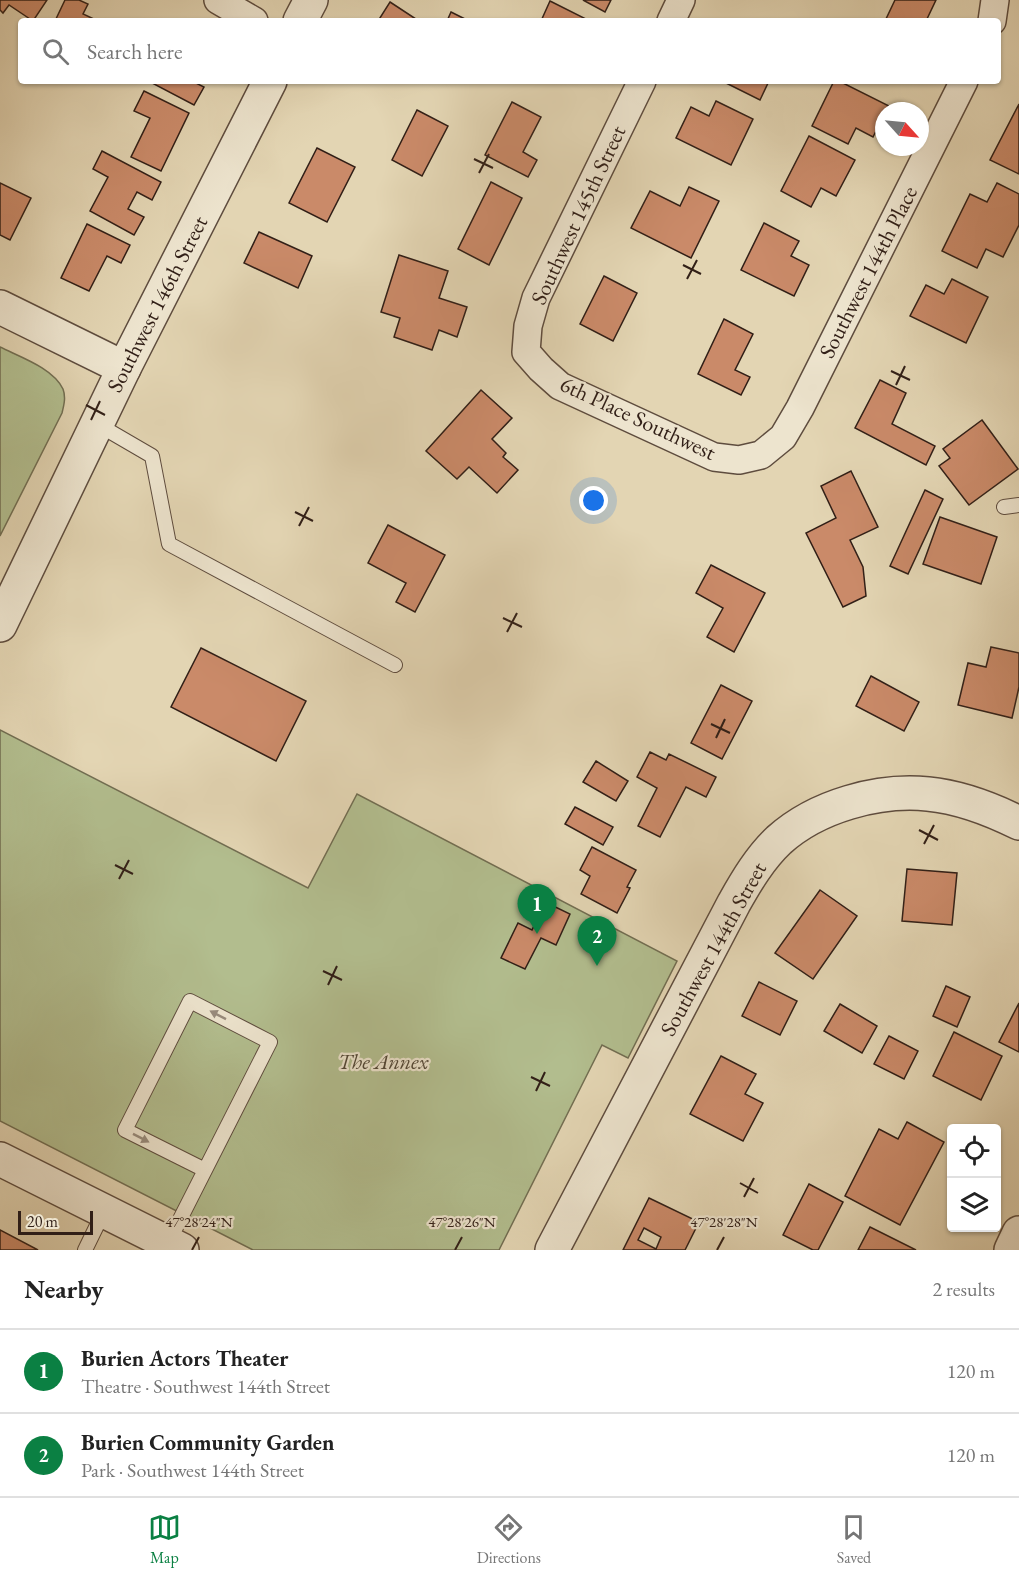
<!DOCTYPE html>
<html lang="en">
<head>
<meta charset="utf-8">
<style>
	:root { --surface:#fff; --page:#f6f6f6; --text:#222; --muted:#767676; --line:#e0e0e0; --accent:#0b8043 }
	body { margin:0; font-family:"EB Garamond",serif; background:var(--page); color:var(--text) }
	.controls { position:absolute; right:18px; bottom:18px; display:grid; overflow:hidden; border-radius:6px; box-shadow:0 2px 4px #0004 }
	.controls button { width:54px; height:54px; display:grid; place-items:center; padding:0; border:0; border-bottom:2px solid var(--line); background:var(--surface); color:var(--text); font:30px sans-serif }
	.compass { position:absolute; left:875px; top:102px; width:54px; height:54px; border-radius:50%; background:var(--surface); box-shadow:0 2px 4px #0004; rotate:117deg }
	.scale { position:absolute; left:18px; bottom:15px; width:75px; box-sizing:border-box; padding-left:6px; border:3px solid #311f17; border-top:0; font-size:16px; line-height:21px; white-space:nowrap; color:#311f17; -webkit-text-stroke:4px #ede4ce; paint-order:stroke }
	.you { position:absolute; left:594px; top:501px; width:21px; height:21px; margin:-15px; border:4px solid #fff; border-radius:50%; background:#1a73e8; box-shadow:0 0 0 9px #1a73e833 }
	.badge { display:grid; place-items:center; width:39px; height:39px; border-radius:50%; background:var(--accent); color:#fff; font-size:20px; font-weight:700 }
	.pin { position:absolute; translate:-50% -50px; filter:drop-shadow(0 2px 3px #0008) }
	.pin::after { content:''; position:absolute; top:32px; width:21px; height:18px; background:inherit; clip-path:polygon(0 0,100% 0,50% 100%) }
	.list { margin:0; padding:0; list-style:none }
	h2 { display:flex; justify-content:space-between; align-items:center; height:78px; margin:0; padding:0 24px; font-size:26px }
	h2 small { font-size:20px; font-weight:400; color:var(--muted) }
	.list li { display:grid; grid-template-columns:39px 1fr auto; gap:18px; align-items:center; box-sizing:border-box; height:84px; padding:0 24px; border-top:2px solid var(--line) }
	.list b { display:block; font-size:22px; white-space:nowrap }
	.list p { margin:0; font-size:20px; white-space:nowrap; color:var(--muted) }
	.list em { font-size:20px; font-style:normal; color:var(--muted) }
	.icon { flex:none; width:33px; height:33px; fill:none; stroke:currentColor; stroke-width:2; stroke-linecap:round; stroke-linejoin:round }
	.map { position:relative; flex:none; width:1019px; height:1250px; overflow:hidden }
	.search { position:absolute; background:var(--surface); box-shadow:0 2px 4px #0004; left:18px; right:18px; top:18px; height:66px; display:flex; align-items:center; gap:15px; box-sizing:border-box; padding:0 21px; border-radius:6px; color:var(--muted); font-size:22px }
	.sheet { height:246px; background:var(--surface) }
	nav { display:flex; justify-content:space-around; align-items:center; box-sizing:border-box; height:84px; border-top:2px solid var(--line); background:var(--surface); font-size:16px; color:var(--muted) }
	nav a { display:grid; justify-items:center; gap:3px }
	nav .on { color:var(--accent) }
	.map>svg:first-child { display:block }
	.green { fill:#b2bd8e; stroke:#726e52; stroke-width:1.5 }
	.building { fill:#ca8a69; stroke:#311f17; stroke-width:1.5; fill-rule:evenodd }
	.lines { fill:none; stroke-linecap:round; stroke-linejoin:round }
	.service-casing { stroke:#5e4c3e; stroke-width:16 }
	.minor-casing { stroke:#5e4c3e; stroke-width:30 }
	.tertiary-casing { stroke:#5e4c3e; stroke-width:36 }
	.service { stroke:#ede4ce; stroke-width:14 }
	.minor { stroke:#ede4ce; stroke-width:27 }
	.tertiary { stroke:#ede4ce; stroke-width:33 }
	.oneway { fill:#988b7c }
	.ticks { fill:none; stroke:#311f17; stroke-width:2 }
	.labels { text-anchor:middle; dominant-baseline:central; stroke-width:4.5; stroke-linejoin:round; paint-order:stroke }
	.street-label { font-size:22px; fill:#311f17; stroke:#ede4ce }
	.park-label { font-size:22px; font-style:italic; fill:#514635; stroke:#ede4ce }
	.ticks-label { font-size:15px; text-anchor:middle; fill:#311f17; stroke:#ede4ce; stroke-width:4.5; stroke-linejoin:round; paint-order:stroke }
</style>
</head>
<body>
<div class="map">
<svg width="1019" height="1250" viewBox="0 0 1019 1250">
	<rect width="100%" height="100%" fill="#e3d5b3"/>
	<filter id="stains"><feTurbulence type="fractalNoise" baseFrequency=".00333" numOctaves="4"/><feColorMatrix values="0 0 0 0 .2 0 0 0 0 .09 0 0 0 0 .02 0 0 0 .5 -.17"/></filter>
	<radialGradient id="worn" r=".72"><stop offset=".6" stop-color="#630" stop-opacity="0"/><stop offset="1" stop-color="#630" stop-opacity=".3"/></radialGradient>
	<g class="green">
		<path d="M 0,347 C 20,357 53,368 63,389 C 66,397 64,405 62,413 L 0,536 Z"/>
		<path d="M 0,730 L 308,888 L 357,794 L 677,961 L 628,1058 L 602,1045 L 499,1250 L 253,1250 L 0,1121 Z"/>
	</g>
	<g class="building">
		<path d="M 0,0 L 47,0 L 33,21 L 9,5 L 3,13 L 0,10 Z"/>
		<path d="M 65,0 L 79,0 L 88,4 L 83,14 L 98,21 L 55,21 Z"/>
		<path d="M 583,0 L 611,0 L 605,12 Z"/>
		<path d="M 895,0 L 936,0 L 926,21 L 890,21 L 886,19 Z"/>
		<path d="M 550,1 L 586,19 L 585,21 L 541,21 Z"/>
		<path d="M 390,2 L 419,21 L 378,21 Z"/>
		<path d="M 451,12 L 469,21 L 447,21 Z"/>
		<path d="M 153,81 L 192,81 L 204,87 L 194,105 L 152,83 Z"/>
		<path d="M 722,81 L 769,81 L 760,100 Z"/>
		<path d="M 834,81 L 839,81 L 889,106 L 886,111 L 884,111 L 884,115 L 873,137 L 856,128 L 848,144 L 812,126 Z"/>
		<path d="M 144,91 L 189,113 L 161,171 L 131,157 L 150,118 L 134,111 Z"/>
		<path d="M 716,101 L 753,119 L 731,165 L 676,138 L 691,107 L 709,116 Z"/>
		<path d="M 512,102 L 541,117 L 523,152 L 537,160 L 528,177 L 485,155 Z"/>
		<path d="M 1019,104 L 1019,174 L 990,160 Z"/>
		<path d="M 417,110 L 448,126 L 422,176 L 392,160 Z"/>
		<path d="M 809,136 L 855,160 L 836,196 L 821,188 L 811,207 L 781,191 Z"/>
		<path d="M 317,148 L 355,167 L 327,222 L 289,203 Z"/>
		<path d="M 102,151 L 161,182 L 152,200 L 137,192 L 128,209 L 144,217 L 134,235 L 90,211 L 108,177 L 93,169 Z"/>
		<path d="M 491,182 L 522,198 L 489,265 L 458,249 Z"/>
		<path d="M 0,183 L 31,198 L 10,240 L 0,235 Z"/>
		<path d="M 997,183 L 1019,194 L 1019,225 L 1003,257 L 986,249 L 977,268 L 942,251 L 970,194 L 987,202 Z"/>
		<path d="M 689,187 L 719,201 L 691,258 L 631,228 L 650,191 L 680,206 Z"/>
		<path d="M 764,223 L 799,241 L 791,256 L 809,265 L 794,296 L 741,270 Z"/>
		<path d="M 87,224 L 130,245 L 121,263 L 107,256 L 89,291 L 61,278 Z"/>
		<path d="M 259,232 L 312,256 L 298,288 L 244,263 Z"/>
		<path d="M 399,255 L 448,271 L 439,298 L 467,307 L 457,337 L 439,330 L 432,350 L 394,337 L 400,318 L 381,312 Z"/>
		<path d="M 604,276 L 637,293 L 613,341 L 580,324 Z"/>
		<path d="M 952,279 L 988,297 L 966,343 L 910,316 L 926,285 L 944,294 Z"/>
		<path d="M 724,319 L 753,334 L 735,370 L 750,377 L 741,395 L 698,374 Z"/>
		<path d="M 880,380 L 906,393 L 892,424 L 935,446 L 926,465 L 855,428 Z"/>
		<path d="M 481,390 L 512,418 L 492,439 L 506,453 L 503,457 L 518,470 L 497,493 L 469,467 L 457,479 L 426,451 Z"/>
		<path d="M 982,420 L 1018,469 L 969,505 L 939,466 L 950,458 L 943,449 Z"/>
		<path d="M 851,471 L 878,527 L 850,540 L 863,567 L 866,596 L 843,607 L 806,533 L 836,518 L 821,486 Z"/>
		<path d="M 925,490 L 943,499 L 908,574 L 890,566 Z"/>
		<path d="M 940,517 L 997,537 L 981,584 L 923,564 Z"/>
		<path d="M 388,525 L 445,555 L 415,612 L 396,602 L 406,583 L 368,563 Z"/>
		<path d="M 711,565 L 765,593 L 734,652 L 707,637 L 723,608 L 696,593 Z"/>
		<path d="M 991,647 L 1019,653 L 1019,687 L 1012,718 L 958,705 L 968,663 L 986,667 Z"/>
		<path d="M 201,648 L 306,701 L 276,761 L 171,707 Z"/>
		<path d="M 871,676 L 919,702 L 904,731 L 856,706 Z"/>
		<path d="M 721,685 L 752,701 L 722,759 L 691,743 Z"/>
		<path d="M 650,752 L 666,760 L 669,754 L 716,777 L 706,797 L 686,787 L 660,837 L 638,826 L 657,788 L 637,777 Z"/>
		<path d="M 596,761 L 628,781 L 616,801 L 583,782 Z"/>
		<path d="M 575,807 L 613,827 L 603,845 L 565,824 Z"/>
		<path d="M 592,847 L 636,870 L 627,887 L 630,888 L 617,913 L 581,894 L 590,876 L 580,870 Z"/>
		<path d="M 907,869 L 957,873 L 952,925 L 902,921 Z"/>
		<path d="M 820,890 L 857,916 L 813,979 L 775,953 Z"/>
		<path d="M 545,902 L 570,914 L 556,945 L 541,938 L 525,969 L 501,958 L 518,923 L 532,930 Z"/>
		<path d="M 759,982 L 797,1001 L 780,1035 L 742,1016 Z"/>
		<path d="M 946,986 L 970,997 L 957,1027 L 933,1016 Z"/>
		<path d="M 1019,1003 L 1019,1052 L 999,1042 Z"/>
		<path d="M 840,1004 L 877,1026 L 862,1053 L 824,1031 Z"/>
		<path d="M 954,1032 L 1002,1056 L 981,1100 L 933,1076 Z"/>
		<path d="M 889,1036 L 918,1051 L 904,1079 L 874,1064 Z"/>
		<path d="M 721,1056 L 756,1074 L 745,1094 L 763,1103 L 743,1141 L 690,1114 Z"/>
		<path d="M 907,1122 L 944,1142 L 900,1225 L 845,1196 L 879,1129 L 898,1139 Z"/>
		<path d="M 809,1184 L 843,1202 L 818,1250 L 813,1250 L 783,1235 Z"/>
		<path d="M 649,1198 L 699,1222 L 685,1250 L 623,1250 ZM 644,1228 L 661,1237 L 656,1249 L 638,1240 Z"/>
		<path d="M 870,1227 L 916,1250 L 858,1250 Z"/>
		<path d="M 0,1230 L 38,1250 L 0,1250 Z"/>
	</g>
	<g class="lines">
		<defs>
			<g id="service">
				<path d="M 97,424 L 152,456 L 169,544 L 395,665"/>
				<path d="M 1004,507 L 1019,505"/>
				<path d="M 168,1243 L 270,1042 L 190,1001 L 125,1130 L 205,1170"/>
				<path d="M 85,1250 L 104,1211"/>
			</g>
			<g id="minor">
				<path d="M 218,0 L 254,21"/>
				<path d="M 671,21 L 681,0"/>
				<path d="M 992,21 L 995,0"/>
				<path d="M 642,81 L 536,298 L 528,326 L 526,352 L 541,369 L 560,386 L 714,457 L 739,460 L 761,455 L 783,437 L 800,408 L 964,81"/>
			</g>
			<g id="tertiary">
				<path d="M 300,21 L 311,0"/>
				<path d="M 0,307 L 124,368"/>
				<path d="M 0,625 L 124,368 L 270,81"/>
				<path d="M 0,1159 L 182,1250"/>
				<path d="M 552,1250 L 734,903 C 747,880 760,858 779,840 C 817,806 878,789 928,794 C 959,797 991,809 1019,823"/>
				<path d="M 1011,1250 L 1019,1233"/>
			</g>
		</defs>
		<use href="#service" class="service-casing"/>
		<use href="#minor" class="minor-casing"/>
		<use href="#tertiary" class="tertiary-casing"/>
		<use href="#service" class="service"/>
		<use href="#minor" class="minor"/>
		<use href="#tertiary" class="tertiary"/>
	</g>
	<defs><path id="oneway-solid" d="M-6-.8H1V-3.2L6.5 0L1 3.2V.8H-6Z" transform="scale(1.5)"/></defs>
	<g class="oneway">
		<use href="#oneway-solid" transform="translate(218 1015) rotate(-153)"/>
		<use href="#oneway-solid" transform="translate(141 1138) rotate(27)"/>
	</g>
	<path class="ticks" d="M 474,159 L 493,168M 479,173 L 489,154M 683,265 L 701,274M 687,279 L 697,260M 891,371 L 910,380M 896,385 L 905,366M 86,405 L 105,415M 91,420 L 100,401M 295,512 L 313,521M 299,526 L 309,507M 503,618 L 522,627M 507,632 L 517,613M 711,724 L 730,733M 716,738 L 725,719M 919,830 L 938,840M 924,844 L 934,825M 115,865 L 133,874M 119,879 L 129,860M 323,971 L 342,980M 328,985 L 337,966M 531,1077 L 550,1086M 536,1091 L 545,1072M 740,1183 L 758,1193M 744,1197 L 754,1178M 192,1250 L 199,1237M 455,1250 L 462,1237M 717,1250 L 724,1237"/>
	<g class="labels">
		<g class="street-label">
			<text transform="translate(578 215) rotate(-65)">Southwest 145th Street</text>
			<text transform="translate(868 272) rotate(-63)">Southwest 144th Place</text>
			<text transform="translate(157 304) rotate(-63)">Southwest 146th Street</text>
			<text transform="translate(638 418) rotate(25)">6th Place Southwest</text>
			<text transform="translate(713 949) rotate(-61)">Southwest 144th Street</text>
		</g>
		<g class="park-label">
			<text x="383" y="1061">The Annex</text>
		</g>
	</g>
	<g class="ticks-label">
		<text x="199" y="1227">47°28'24"N</text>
		<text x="462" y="1227">47°28'26"N</text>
		<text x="724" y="1227">47°28'28"N</text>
	</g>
	<rect width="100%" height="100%" filter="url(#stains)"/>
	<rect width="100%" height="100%" fill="url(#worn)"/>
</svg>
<div class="controls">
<button><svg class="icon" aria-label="locate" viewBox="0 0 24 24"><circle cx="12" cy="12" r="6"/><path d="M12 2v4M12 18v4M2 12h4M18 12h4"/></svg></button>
<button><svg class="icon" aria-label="layers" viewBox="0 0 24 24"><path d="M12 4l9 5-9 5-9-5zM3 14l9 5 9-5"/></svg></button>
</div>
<svg class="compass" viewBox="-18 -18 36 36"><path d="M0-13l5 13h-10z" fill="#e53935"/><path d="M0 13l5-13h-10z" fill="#767676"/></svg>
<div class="scale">20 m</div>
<div class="you"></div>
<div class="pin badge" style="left:537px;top:934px">1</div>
<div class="pin badge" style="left:597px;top:966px">2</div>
<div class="search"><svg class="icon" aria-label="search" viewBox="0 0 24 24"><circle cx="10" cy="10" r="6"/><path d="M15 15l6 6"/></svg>Search here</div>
</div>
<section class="sheet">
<h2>Nearby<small>2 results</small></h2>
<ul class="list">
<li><span class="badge">1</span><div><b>Burien Actors Theater</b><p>Theatre · Southwest 144th Street</p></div><em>120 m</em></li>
<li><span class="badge">2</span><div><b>Burien Community Garden</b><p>Park · Southwest 144th Street</p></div><em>120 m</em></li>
</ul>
</section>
<nav>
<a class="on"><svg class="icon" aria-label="map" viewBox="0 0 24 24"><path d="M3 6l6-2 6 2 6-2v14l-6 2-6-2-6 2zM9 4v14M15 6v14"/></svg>Map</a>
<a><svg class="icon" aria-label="directions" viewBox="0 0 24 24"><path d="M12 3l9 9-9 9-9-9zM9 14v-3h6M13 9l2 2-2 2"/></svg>Directions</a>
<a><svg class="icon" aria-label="saved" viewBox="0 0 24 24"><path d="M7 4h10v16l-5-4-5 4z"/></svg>Saved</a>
</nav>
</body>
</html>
